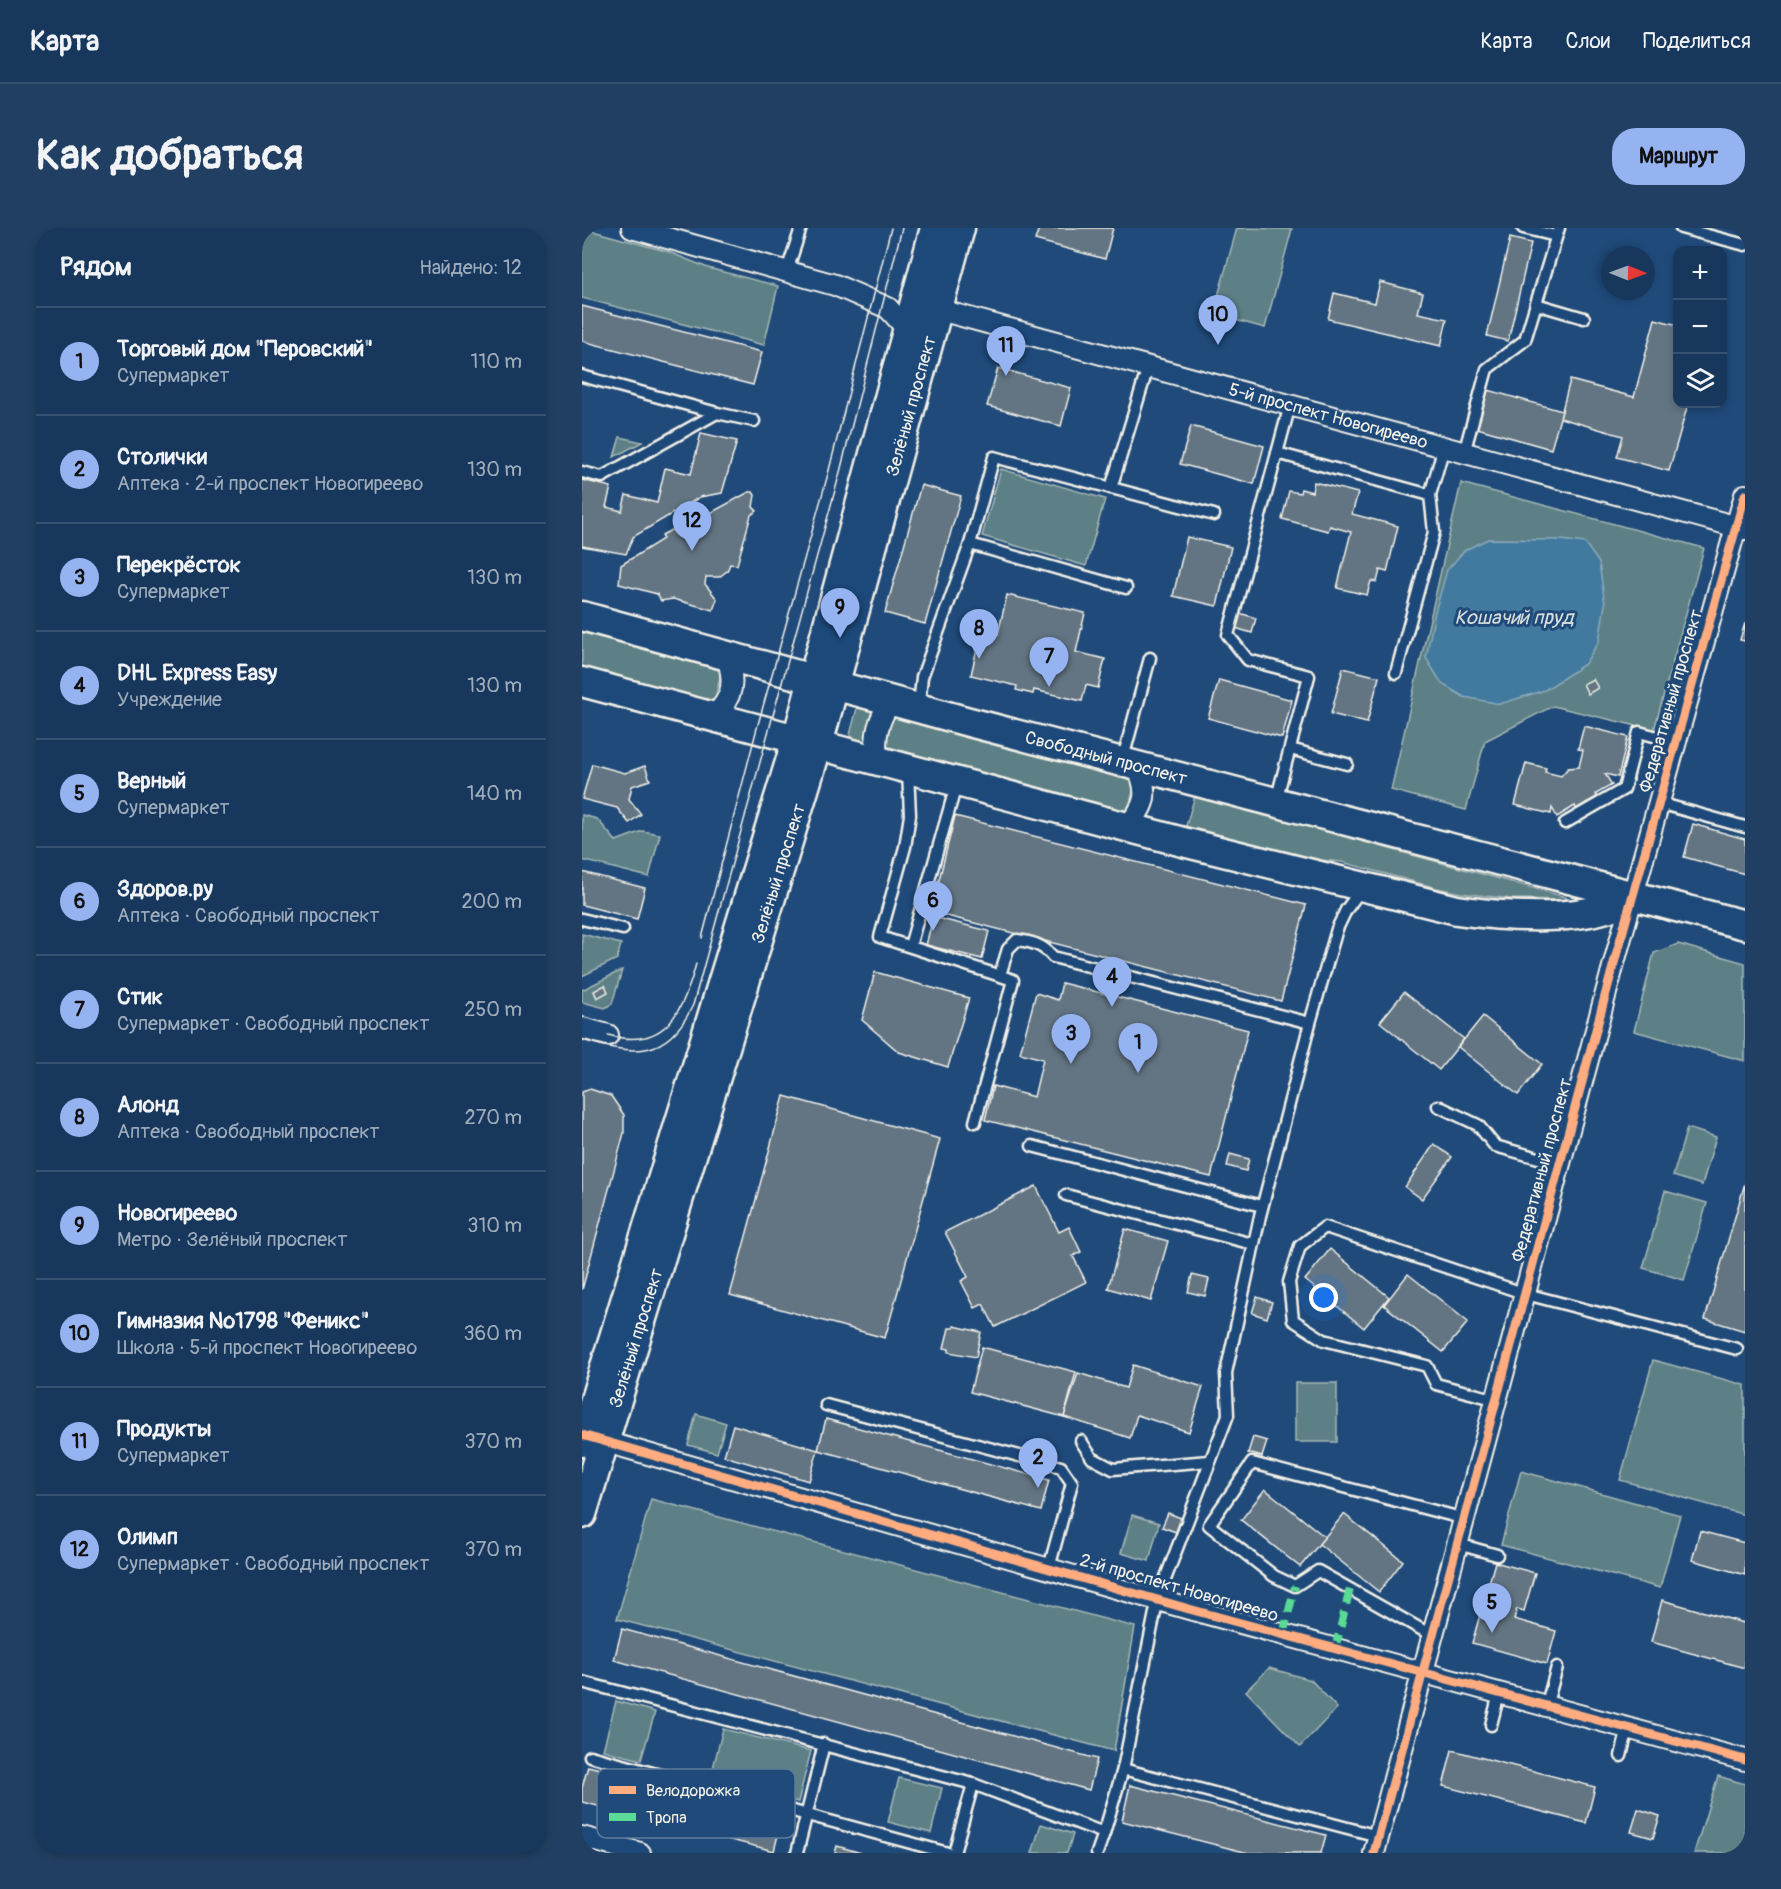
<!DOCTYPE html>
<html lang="ru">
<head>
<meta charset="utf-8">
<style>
	:root { --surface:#17385c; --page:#203f62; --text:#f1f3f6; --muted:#9eacbb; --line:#365272; --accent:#95b2f1 }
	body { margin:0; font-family:Pangolin,sans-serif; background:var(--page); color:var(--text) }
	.controls { position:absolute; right:18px; top:18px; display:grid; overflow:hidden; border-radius:12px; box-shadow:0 3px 9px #0003 }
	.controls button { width:54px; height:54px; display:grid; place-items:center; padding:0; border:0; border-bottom:2px solid var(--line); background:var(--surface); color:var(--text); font:30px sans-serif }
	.compass { position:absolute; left:1019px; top:18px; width:54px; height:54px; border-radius:50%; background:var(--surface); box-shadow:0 3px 9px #0003; rotate:91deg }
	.you { position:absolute; left:742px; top:1070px; width:21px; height:21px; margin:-15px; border:4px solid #fff; border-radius:50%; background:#1a73e8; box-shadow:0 0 0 9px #1a73e833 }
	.badge { display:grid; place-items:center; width:39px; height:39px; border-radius:50%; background:var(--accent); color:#111; font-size:20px; font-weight:700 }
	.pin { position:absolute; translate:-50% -50px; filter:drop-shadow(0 2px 3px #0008) }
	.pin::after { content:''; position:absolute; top:32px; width:21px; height:18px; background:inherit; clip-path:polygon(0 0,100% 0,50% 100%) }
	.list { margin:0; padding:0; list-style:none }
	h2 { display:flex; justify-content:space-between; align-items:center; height:78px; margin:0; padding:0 24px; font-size:26px }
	h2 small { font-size:20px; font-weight:400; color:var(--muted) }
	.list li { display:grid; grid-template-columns:39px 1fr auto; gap:18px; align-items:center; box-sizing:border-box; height:108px; padding:0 24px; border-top:2px solid var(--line) }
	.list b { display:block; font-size:22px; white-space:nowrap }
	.list p { margin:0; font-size:20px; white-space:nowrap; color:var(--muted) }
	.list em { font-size:20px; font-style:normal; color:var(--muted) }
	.icon { flex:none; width:33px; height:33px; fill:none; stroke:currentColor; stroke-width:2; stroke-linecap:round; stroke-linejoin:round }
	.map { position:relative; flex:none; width:1163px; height:1625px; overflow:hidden; border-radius:24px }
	header { display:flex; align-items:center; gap:36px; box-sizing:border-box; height:84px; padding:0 30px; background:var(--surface); border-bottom:2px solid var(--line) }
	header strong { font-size:28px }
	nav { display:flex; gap:33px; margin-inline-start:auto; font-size:21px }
	.intro { display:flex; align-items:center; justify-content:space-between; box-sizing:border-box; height:144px; padding:0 36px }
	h1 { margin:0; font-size:42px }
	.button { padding:15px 27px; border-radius:24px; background:var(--accent); color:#111; font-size:21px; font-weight:700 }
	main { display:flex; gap:36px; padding:0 36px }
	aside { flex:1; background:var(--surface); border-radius:24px; box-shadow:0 3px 9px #0003 }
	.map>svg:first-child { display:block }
	.green { fill:#5c8085; stroke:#a8b8b6; stroke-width:1.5 }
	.water { fill:#437a9f; stroke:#8aaabc; stroke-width:1.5 }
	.building { fill:#637583; stroke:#f4f1e8; stroke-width:1.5 }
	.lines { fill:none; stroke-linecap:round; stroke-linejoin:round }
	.lane-casing { stroke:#f4f1e8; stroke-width:15 }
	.street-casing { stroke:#f4f1e8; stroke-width:24 }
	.secondary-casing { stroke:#f4f1e8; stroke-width:33 }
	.lane { stroke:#1f4a7a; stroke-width:10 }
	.street { stroke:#1f4a7a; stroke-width:20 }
	.secondary { stroke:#1f4a7a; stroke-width:28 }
	.tram { stroke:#f4f1e8; stroke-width:1.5 }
	.quiet { stroke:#5adb95; stroke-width:8; stroke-dasharray:15 8; stroke-linecap:butt }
	.cycleway-casing { stroke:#1f4a7a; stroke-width:13 }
	.cycleway { stroke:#ffac80; stroke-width:9 }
	.labels { text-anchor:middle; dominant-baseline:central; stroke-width:6; stroke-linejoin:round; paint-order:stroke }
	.street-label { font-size:18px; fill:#f4f1e8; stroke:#1f4a7a }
	.water-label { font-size:20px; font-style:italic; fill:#d9dfdd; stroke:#1f4a7a }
	.key { fill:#1f4a7a; stroke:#5f7c9b; stroke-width:1.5 }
	.key-label { font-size:16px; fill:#f4f1e8 }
</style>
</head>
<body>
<header>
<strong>Карта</strong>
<nav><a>Карта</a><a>Слои</a><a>Поделиться</a></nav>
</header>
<div class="intro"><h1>Как добраться</h1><a class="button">Маршрут</a></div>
<main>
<aside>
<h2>Рядом<small>Найдено: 12</small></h2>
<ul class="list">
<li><span class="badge">1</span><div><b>Торговый дом &quot;Перовский&quot;</b><p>Супермаркет</p></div><em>110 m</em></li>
<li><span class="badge">2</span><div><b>Столички</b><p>Аптека · 2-й проспект Новогиреево</p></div><em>130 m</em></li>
<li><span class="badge">3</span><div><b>Перекрёсток</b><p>Супермаркет</p></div><em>130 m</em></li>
<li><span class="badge">4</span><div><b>DHL Express Easy</b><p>Учреждение</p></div><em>130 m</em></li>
<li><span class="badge">5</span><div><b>Верный</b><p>Супермаркет</p></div><em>140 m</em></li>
<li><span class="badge">6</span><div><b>Здоров.ру</b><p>Аптека · Свободный проспект</p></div><em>200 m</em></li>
<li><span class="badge">7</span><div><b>Стик</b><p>Супермаркет · Свободный проспект</p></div><em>250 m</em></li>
<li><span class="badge">8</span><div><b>Алонд</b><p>Аптека · Свободный проспект</p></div><em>270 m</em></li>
<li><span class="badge">9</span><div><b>Новогиреево</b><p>Метро · Зелёный проспект</p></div><em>310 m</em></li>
<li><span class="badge">10</span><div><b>Гимназия №1798 &quot;Феникс&quot;</b><p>Школа · 5-й проспект Новогиреево</p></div><em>360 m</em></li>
<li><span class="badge">11</span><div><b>Продукты</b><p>Супермаркет</p></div><em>370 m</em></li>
<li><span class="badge">12</span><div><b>Олимп</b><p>Супермаркет · Свободный проспект</p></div><em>370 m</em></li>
</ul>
</aside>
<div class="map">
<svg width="1163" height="1625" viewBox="0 0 1163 1625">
	<rect width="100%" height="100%" fill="#1f4a7a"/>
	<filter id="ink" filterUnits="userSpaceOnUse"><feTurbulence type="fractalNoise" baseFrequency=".0167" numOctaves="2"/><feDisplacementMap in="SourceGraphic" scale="12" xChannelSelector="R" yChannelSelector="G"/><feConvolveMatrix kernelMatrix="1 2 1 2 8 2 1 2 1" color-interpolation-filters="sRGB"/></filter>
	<g filter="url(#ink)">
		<g class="green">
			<path d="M 0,0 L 87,24 L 126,40 L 196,58 L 182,117 L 0,70 Z"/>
			<path d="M 655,0 L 710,1 L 683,100 L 631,86 Z"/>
			<path d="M 38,209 L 60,214 L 32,229 Z"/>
			<path d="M 419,241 L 523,271 L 504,338 L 400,308 Z"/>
			<path d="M 879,255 L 1122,320 L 1072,502 L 971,478 L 903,513 L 884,582 L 809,562 Z"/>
			<path d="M 0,404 L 140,442 L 132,474 L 0,438 Z"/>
			<path d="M 275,480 L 296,483 L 288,515 L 274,511 L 268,507 Z"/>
			<path d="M 309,487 L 554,553 L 545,585 L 300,517 Z"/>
			<path d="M 613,568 L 984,669 L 984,672 L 930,671 L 879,665 L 855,660 L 760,634 L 705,629 L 603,601 Z"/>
			<path d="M 0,587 L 15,591 L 34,613 L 60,603 L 78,606 L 67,649 L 0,632 Z"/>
			<path d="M 0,706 L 39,716 L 35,731 L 0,748 Z"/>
			<path d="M 1096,716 L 1163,735 L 1163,833 L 1052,803 L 1072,725 Z"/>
			<path d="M 40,742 L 30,776 L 23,780 L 0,774 L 0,762 Z"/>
			<path d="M 1105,900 L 1134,909 L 1120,957 L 1091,948 Z"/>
			<path d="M 1083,963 L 1125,975 L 1102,1052 L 1061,1040 Z"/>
			<path d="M 1071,1132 L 1163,1157 L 1163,1287 L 1038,1252 Z"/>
			<rect x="713" y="1155" width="42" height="59"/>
			<path d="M 114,1186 L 144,1195 L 135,1225 L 106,1217 Z"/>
			<path d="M 939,1243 L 1098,1287 L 1078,1360 L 919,1317 Z"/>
			<path d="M 69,1271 L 553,1399 L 532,1523 L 35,1391 Z"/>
			<path d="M 550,1287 L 577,1295 L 567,1333 L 539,1325 Z"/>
			<path d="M 687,1440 L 729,1452 L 755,1480 L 718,1519 L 664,1463 Z"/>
			<path d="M 34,1473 L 73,1484 L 59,1532 L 21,1522 Z"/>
			<path d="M 141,1501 L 229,1523 L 216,1574 L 128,1552 Z"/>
			<path d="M 1136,1548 L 1163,1556 L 1163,1625 L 1112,1625 Z"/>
			<path d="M 317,1550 L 360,1560 L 349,1605 L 306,1594 Z"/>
			<path d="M 459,1596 L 491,1606 L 485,1625 L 450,1625 Z"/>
		</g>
		<path class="water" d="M 906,311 L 979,312 L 1003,315 L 1017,335 L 1023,376 L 1017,413 L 1003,436 L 963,462 L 918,476 L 882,469 L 860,456 L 844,430 L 853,384 L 865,342 L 883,322 Z"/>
		<g class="building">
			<path d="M 457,0 L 531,0 L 523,31 L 453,12 Z"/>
			<path d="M 928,10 L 949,15 L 926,113 L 905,108 Z"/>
			<path d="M 798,54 L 841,65 L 836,85 L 865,91 L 859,118 L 746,91 L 752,65 L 793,75 Z"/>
			<path d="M 0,78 L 180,124 L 171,157 L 0,113 Z"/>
			<path d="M 1073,91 L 1096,97 L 1096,176 L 1106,176 L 1087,243 L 1035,229 L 1041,208 L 978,190 L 988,152 L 1052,169 Z"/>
			<path d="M 416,140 L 489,160 L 479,198 L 405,178 Z"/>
			<path d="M 906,162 L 980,183 L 969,221 L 895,200 Z"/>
			<path d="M 609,198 L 682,218 L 672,256 L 598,236 Z"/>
			<path d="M 119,205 L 155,213 L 140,265 L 118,269 L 51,309 L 44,326 L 0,318 L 0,252 L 29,259 L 24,279 L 40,283 L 44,267 L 75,275 L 83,240 L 109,246 Z"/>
			<path d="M 732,254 L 776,265 L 770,286 L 816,298 L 805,344 L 798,342 L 795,354 L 789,353 L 785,367 L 755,360 L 769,304 L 748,298 L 746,303 L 700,291 L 707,263 L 718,265 L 719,261 L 730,264 Z"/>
			<path d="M 339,257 L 379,268 L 343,396 L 303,385 Z"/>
			<path d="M 167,264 L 171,264 L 173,267 L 171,279 L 175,283 L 169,287 L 155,337 L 148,336 L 145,343 L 137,349 L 124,349 L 123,356 L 135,371 L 131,382 L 91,371 L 79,373 L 75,366 L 37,356 L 39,337 L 81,311 L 80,307 L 91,301 L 92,305 Z"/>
			<path d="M 605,309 L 649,319 L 635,378 L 591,368 Z"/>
			<path d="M 425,367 L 503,385 L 494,424 L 523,431 L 516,460 L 504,457 L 500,473 L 452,462 L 451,466 L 434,462 L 435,458 L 389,447 L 399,402 L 416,406 Z"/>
			<path d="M 657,385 L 674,390 L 670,405 L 653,400 Z"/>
			<path d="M 1163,395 L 1163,413 L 1158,412 Z"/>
			<path d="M 761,440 L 797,449 L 785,495 L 749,486 Z"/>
			<path d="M 1011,451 L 1016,460 L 1006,466 L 1001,456 Z"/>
			<path d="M 637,452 L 710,472 L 700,510 L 626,490 Z"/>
			<path d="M 1002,498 L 1046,509 L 1036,549 L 1023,546 L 1030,557 L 1014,566 L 1015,569 L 994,581 L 993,578 L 975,589 L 970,580 L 969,586 L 933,577 L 944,535 L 964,540 L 963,544 L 979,548 L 986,540 L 997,539 L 1001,522 L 996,521 Z"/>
			<path d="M 10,536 L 43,545 L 63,538 L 68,552 L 50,558 L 47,571 L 59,586 L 47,595 L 35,580 L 0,571 Z"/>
			<path d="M 373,588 L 724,677 L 699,773 L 349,684 Z"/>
			<path d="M 1111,596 L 1163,611 L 1163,646 L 1102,629 Z"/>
			<path d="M 0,644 L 63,660 L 55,691 L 0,677 Z"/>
			<path d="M 351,689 L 407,703 L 400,731 L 344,717 Z"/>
			<path d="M 293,744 L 387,770 L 366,839 L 317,824 L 280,792 Z"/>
			<path d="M 480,755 L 666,802 L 629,949 L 403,892 L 411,858 L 452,869 L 461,831 L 438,825 L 454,765 L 476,772 Z"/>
			<path d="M 23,757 L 26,764 L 15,770 L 12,763 Z"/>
			<path d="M 822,764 L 882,811 L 857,842 L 798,794 Z"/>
			<path d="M 901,788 L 960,836 L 936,867 L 876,819 Z"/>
			<path d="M 8,861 L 29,868 L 42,887 L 42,905 L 0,1062 L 0,864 Z"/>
			<path d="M 202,868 L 358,911 L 303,1110 L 148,1067 Z"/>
			<path d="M 852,916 L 870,929 L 840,971 L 823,959 Z"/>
			<path d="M 648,926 L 667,931 L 664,943 L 645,938 Z"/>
			<path d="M 1163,955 L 1163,1103 L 1123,1091 Z"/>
			<path d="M 454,958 L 477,1004 L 487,999 L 499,1024 L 491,1028 L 504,1054 L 413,1099 L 401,1076 L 393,1080 L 379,1053 L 386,1049 L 363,1004 Z"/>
			<path d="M 543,1001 L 586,1013 L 569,1073 L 526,1060 Z"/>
			<path d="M 748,1021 L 807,1069 L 782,1100 L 723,1052 Z"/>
			<path d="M 826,1046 L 886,1094 L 861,1124 L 802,1077 Z"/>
			<path d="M 610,1047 L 627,1051 L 623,1068 L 606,1064 Z"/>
			<path d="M 675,1069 L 690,1074 L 685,1090 L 670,1085 Z"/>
			<path d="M 372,1098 L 399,1104 L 394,1129 L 367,1124 L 367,1121 L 362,1120 L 367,1100 L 372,1100 Z"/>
			<path d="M 400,1119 L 494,1144 L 482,1189 L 388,1164 Z"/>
			<path d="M 551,1137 L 621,1159 L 607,1204 L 555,1187 L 548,1210 L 482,1189 L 496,1145 L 544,1160 Z"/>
			<path d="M 244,1191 L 467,1252 L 459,1283 L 236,1222 Z"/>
			<path d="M 151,1197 L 236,1222 L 227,1253 L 142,1228 Z"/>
			<path d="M 671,1209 L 685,1213 L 680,1229 L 666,1225 Z"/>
			<path d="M 683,1261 L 743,1309 L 718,1339 L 659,1292 Z"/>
			<path d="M 586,1285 L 599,1290 L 594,1304 L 580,1299 Z"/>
			<path d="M 762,1286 L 821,1333 L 797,1364 L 737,1316 Z"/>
			<path d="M 1118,1303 L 1163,1315 L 1163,1347 L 1110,1332 Z"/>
			<path d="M 913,1334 L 953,1345 L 942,1383 L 935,1381 L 932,1391 L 974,1403 L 965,1436 L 890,1415 Z"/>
			<path d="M 1080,1372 L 1162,1395 L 1163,1393 L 1163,1440 L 1069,1414 Z"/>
			<path d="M 40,1401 L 515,1531 L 507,1562 L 32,1432 Z"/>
			<path d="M 870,1522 L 1013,1559 L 1004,1595 L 861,1558 Z"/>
			<path d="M 6,1538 L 201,1587 L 192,1623 L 0,1574 L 0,1560 Z"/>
			<path d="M 548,1557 L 744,1607 L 739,1625 L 666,1625 L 540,1593 Z"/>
			<path d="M 1056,1581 L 1078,1588 L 1071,1610 L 1049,1604 Z"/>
			<path d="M 255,1618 L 279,1625 L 253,1625 Z"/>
		</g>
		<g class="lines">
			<defs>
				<g id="lane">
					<path d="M 941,0 L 974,8"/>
					<path d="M 1099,0 L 1163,17"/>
					<path d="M 205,43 L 219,0"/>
					<path d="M 954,76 L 1002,90"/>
					<path d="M 0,148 L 135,185 L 172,193"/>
					<path d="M 695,225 L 848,267"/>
					<path d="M 882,225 L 905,141 L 943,112 L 977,0"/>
					<path d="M 0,244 L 20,249 L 135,185"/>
					<path d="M 529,260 L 566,139"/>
					<path d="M 544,360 L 388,316 L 412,229 L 632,287"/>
					<path d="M 814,445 L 852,304 L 848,267 L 862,219"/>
					<path d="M 337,478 L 340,449 L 388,316"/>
					<path d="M 708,521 L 765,536"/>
					<path d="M 540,534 L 568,430"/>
					<path d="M 326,543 L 328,587 L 323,619 L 298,709 L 431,752 L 393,894"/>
					<path d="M 694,573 L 727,448 L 666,432 L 646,407 L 708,177"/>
					<path d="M 1077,575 L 1163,599"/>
					<path d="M 983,595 L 1042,561 L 1057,504 L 1094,514"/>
					<path d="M 0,691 L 41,701"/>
					<path d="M 328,718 L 375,554"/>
					<path d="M 418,747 L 426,721 L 435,712 C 451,714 461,717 471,729 L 728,795"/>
					<path d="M 856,878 L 896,897 L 913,918 L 978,936"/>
					<path d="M 450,918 L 680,978"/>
					<path d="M 484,967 L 671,1016"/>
					<path d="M 915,1172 L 854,1156 L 845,1138 L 742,1112 L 711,1092 L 707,1054 L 718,1018 L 743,999 L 944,1066 L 1155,1121"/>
					<path d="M 244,1177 L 479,1239 L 490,1255 L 467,1340"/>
					<path d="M 499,1213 L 510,1230 L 531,1241 L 627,1233"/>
					<path d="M 876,1316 L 915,1327"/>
					<path d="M 851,1408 L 736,1343 L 713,1358 L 692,1348 L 627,1297 L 670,1235 L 883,1291"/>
					<path d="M 0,1454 L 391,1556 L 522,1605 L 515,1625"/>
					<path d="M 964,1479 L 975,1439"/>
					<path d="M 909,1497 L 917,1466"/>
					<path d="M 8,1528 L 366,1625"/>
					<path d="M 1039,1528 L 1046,1500"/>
					<path d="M 541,1541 L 576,1370 L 646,1187 L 644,1145 L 678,988 L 728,795 L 755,701 L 764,682 L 780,660"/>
					<path d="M 522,1605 L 541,1541 L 796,1608"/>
					<path d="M 215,1625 L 242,1516"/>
					<path d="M 372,1625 L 391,1556"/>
				</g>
				<g id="street">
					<path d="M 50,0 L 253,57 L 306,80 L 325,101"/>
					<path id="s1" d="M 343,78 L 1163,301"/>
					<path d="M 131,489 C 152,469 153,454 145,428"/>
					<path d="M 295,531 C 292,508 296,491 310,472"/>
					<path d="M 544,599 C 565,578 567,564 555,538"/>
					<path d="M 0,800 L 26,807"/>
					<path d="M 10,1210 L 607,1381 L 1163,1532"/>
					<path d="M 0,1609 L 58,1625"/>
					<path d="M 792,1625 L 1035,724 L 1163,267"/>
				</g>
				<g id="secondary">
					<path id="s2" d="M 0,388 L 387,494 L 1163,697"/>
					<path d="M 0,454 L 601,614 L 875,682 C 923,689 1009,696 1051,668"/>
					<path d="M 0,1214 L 215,511 L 353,0"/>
					<path id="s3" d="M 0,1286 L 236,516 L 378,0"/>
				</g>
			</defs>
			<use href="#lane" class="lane-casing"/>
			<use href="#street" class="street-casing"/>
			<use href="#secondary" class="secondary-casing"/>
			<use href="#lane" class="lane"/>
			<use href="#street" class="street"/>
			<use href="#secondary" class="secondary"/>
			<g class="tram">
				<path d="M 120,710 L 175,500 L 246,246 L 309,0"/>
				<path d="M 26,807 C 83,823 101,784 114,736"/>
				<path d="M 0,812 C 51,827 85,832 111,777 L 257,248 L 320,0"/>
			</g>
			<g class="quiet">
				<path d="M 701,1407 L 713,1358"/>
				<path d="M 753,1421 L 768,1361"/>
			</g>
			<defs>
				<g id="cycleway">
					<path d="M 0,1207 L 607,1381 L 1163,1532"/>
					<path d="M 792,1625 L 1035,724 L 1163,267"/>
				</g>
			</defs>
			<use href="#cycleway" class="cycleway-casing"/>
			<use href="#cycleway" class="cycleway"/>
		</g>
	</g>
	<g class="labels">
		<g class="street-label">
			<text stroke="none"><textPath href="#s3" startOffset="1156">Зелёный проспект</textPath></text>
			<text stroke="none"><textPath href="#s1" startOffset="418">5-й проспект Новогиреево</textPath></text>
			<text transform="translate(1089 473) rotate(-74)">Федеративный проспект</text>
			<text stroke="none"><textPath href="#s2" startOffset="543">Свободный проспект</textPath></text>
			<text stroke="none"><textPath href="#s3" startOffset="670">Зелёный проспект</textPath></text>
			<text transform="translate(960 942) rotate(-75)">Федеративный проспект</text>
			<text stroke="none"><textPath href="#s3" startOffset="184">Зелёный проспект</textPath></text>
			<text transform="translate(597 1360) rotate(16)">2-й проспект Новогиреево</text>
		</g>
		<g class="water-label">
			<text x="932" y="389">Кошачий пруд</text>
		</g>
	</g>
	<rect x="15" y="1541" width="198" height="69" rx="9" class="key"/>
	<rect x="27" y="1558" width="27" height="8" fill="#ffac80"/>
	<rect x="27" y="1585" width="27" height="8" fill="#5adb95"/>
	<g class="key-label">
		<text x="64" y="1568">Велодорожка</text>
		<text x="64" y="1595">Тропа</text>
	</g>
</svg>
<div class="controls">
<button>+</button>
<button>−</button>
<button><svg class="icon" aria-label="layers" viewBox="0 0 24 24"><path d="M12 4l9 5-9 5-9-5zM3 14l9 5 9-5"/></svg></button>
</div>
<svg class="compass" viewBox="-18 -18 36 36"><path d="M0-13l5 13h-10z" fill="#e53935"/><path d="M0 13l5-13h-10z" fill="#9eacbb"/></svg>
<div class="you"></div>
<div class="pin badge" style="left:556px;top:845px">1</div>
<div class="pin badge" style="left:456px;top:1260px">2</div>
<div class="pin badge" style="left:489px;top:836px">3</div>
<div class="pin badge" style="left:530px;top:779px">4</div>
<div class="pin badge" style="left:910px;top:1405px">5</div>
<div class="pin badge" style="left:351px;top:703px">6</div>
<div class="pin badge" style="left:467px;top:459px">7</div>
<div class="pin badge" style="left:397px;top:431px">8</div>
<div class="pin badge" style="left:258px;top:410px">9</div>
<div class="pin badge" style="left:636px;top:117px">10</div>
<div class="pin badge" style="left:424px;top:148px">11</div>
<div class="pin badge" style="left:110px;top:323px">12</div>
</div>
</main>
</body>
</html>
